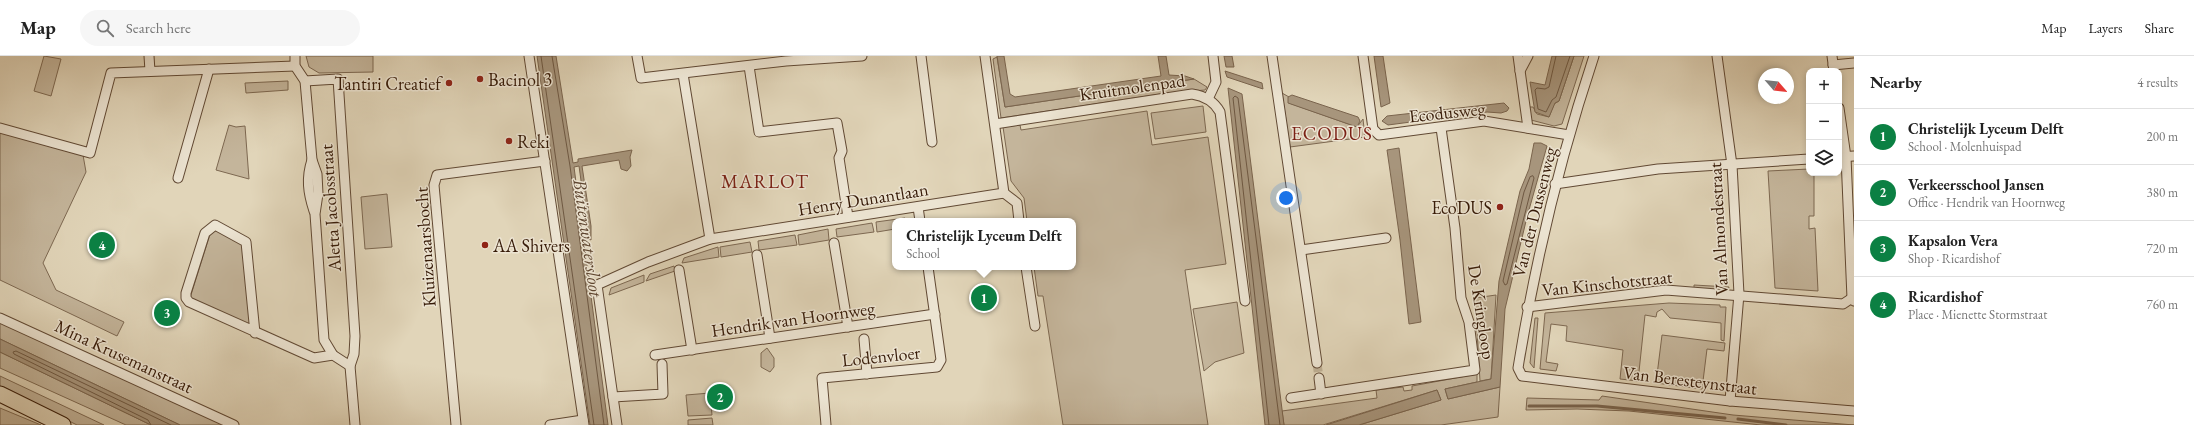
<!DOCTYPE html>
<html lang="en">
<head>
<meta charset="utf-8">
<style>
	:root { --surface:#fff; --page:#f6f6f6; --text:#222; --muted:#767676; --line:#e0e0e0; --accent:#0b8043 }
	body { margin:0; font-family:"EB Garamond",serif; background:var(--page); color:var(--text) }
	.controls { position:absolute; right:12px; top:12px; display:grid; overflow:hidden; border-radius:8px; box-shadow:0 2px 6px #0003 }
	.controls button { width:36px; height:36px; display:grid; place-items:center; padding:0; border:0; border-bottom:1px solid var(--line); background:var(--surface); color:var(--text); font:20px sans-serif }
	.compass { position:absolute; left:1758px; top:12px; width:36px; height:36px; border-radius:50%; background:var(--surface); box-shadow:0 2px 6px #0003; rotate:118deg }
	.you { position:absolute; left:1286px; top:142px; width:14px; height:14px; margin:-10px; border:3px solid #fff; border-radius:50%; background:#1a73e8; box-shadow:0 0 0 6px #1a73e833 }
	.badge { display:grid; place-items:center; width:26px; height:26px; border-radius:50%; background:var(--accent); color:#fff; font-size:13px; font-weight:700 }
	.pin { position:absolute; translate:-50% -50%; border:2px solid #fff; box-shadow:0 1px 4px #0006 }
	.popup { position:absolute; left:892px; top:162px; width:184px; height:52px; box-sizing:border-box; display:grid; place-content:center; border-radius:8px; background:var(--surface); filter:drop-shadow(0 1px 3px #0005); font-size:13px; white-space:nowrap; color:var(--muted) }
	.popup b { font-size:15px; color:var(--text) }
	.popup::after { content:''; position:absolute; left:50%; top:100%; margin-left:-8px; border:8px solid transparent; border-top-color:var(--surface) }
	.list { margin:0; padding:0; list-style:none }
	h2 { display:flex; justify-content:space-between; align-items:center; height:52px; margin:0; padding:0 16px; font-size:17px }
	h2 small { font-size:13px; font-weight:400; color:var(--muted) }
	.list li { display:grid; grid-template-columns:26px 1fr auto; gap:12px; align-items:center; box-sizing:border-box; height:56px; padding:0 16px; border-top:1px solid var(--line) }
	.list b { display:block; font-size:15px; white-space:nowrap }
	.list p { margin:0; font-size:13px; white-space:nowrap; color:var(--muted) }
	.list em { font-size:13px; font-style:normal; color:var(--muted) }
	.icon { flex:none; width:22px; height:22px; fill:none; stroke:currentColor; stroke-width:2; stroke-linecap:round; stroke-linejoin:round }
	.map { position:relative; flex:none; width:1854px; height:369px; overflow:hidden }
	header { display:flex; align-items:center; gap:24px; box-sizing:border-box; height:56px; padding:0 20px; background:var(--surface); border-bottom:1px solid var(--line) }
	header strong { font-size:19px }
	nav { display:flex; gap:22px; margin-inline-start:auto; font-size:14px }
	.search { width:280px; height:36px; background:var(--page); display:flex; align-items:center; gap:10px; box-sizing:border-box; padding:0 14px; border-radius:22px; color:var(--muted); font-size:15px }
	main { display:flex }
	aside { flex:1; background:var(--surface) }
	.map>svg:first-child { display:block }
	.green { fill:#c4b59b; stroke:#7d6851 }
	.water { fill:#a7957c; stroke:#7a644d }
	.lines { fill:none; stroke-linecap:round; stroke-linejoin:round }
	.shore { stroke:#6e5842; stroke-width:1 }
	.stream { stroke:#7a644d; stroke-width:3 }
	.street-tunnel { stroke:#bfb095; stroke-width:9; stroke-dasharray:9 4.5; stroke-linecap:butt }
	.street-casing { stroke:#614934; stroke-width:11 }
	.primary-casing { stroke:#361a07; stroke-width:17 }
	.street { stroke:#ece4d2; stroke-width:9 }
	.primary { stroke:#e1d5b9; stroke-width:15 }
	.poi-dot { fill:#8f2418; stroke:#ece4d2; stroke-width:1.5 }
	.labels { text-anchor:middle; dominant-baseline:central; stroke-width:3; stroke-linejoin:round; paint-order:stroke }
	.poi-label { font-size:18px; fill:#361a07; stroke:#ece4d2; text-anchor:start }
	.street-label { font-size:18px; fill:#361a07; stroke:#ece4d2 }
	.neighbourhood-label { font-size:19px; letter-spacing:1px; fill:#7a1f14; stroke:#ece4d2 }
	.water-label { font-size:19px; font-style:italic; fill:#5e4530; stroke:#ece4d2 }
</style>
</head>
<body>
<header>
<strong>Map</strong>
<div class="search"><svg class="icon" aria-label="search" viewBox="0 0 24 24"><circle cx="10" cy="10" r="6"/><path d="M15 15l6 6"/></svg>Search here</div>
<nav><a>Map</a><a>Layers</a><a>Share</a></nav>
</header>
<main>
<div class="map">
<svg width="1854" height="369" viewBox="0 0 1854 369">
	<rect width="100%" height="100%" fill="#e1d5b9"/>
	<filter id="stains"><feTurbulence type="fractalNoise" baseFrequency=".005" numOctaves="4"/><feColorMatrix values="0 0 0 0 .2 0 0 0 0 .09 0 0 0 0 .02 0 0 0 .5 -.17"/></filter>
	<radialGradient id="worn" r=".72"><stop offset=".6" stop-color="#630" stop-opacity="0"/><stop offset="1" stop-color="#630" stop-opacity=".3"/></radialGradient>
	<g class="green">
		<path d="M 44,0 L 61,3 L 51,40 L 34,35 Z"/>
		<path d="M 306,0 L 373,0 L 373,16 L 319,17 L 309,11 Z"/>
		<path d="M 1574,0 L 1584,0 L 1562,68 L 1554,70 L 1531,64 L 1529,51 L 1533,51 L 1537,58 L 1549,61 L 1554,48 L 1559,45 Z"/>
		<path d="M 997,1 L 1005,51 L 1194,23 L 1207,31 L 1205,34 L 1167,37 L 1001,62 L 993,3 Z"/>
		<path d="M 288,25 L 288,34 L 246,37 L 245,27 Z"/>
		<path d="M 1282,37 L 1289,41 L 1289,47 L 1357,71 L 1363,63 L 1365,81 L 1290,91 Z"/>
		<path d="M 1203,50 L 1206,76 L 1155,83 L 1151,57 Z"/>
		<path d="M 1147,55 L 1152,89 L 1208,81 L 1226,208 L 1185,214 L 1208,369 L 1063,369 L 1043,240 L 1038,240 L 1034,211 L 1073,211 L 1073,165 L 1027,165 L 1024,142 L 1011,125 L 1003,71 L 1020,69 L 1021,74 Z"/>
		<path d="M 229,69 L 236,71 L 245,70 L 249,123 L 216,114 Z"/>
		<path d="M 0,76 L 83,99 L 86,116 L 43,207 L 56,234 L 124,266 L 117,280 L 0,224 Z"/>
		<path d="M 1809,113 L 1809,117 L 1814,117 L 1814,160 L 1809,160 L 1809,173 L 1815,172 L 1818,235 L 1775,232 L 1768,115 Z"/>
		<path d="M 387,138 L 392,191 L 365,193 L 361,141 Z"/>
		<path d="M 905,162 L 905,165 L 895,165 L 895,173 L 877,176 L 876,166 Z"/>
		<path d="M 872,167 L 874,176 L 837,181 L 836,173 Z"/>
		<path d="M 212,172 L 244,189 L 251,271 L 190,242 Z"/>
		<path d="M 828,173 L 829,184 L 799,189 L 798,179 Z"/>
		<path d="M 795,179 L 797,189 L 759,194 L 758,185 Z"/>
		<path d="M 750,186 L 752,196 L 721,201 L 720,191 Z"/>
		<path d="M 718,191 L 719,201 L 682,207 L 684,202 Z"/>
		<path d="M 674,210 L 675,215 L 646,225 L 650,218 Z"/>
		<path d="M 644,219 L 644,226 L 609,239 L 611,232 Z"/>
		<path d="M 1694,229 L 1729,231 L 1728,235 L 1694,233 Z"/>
		<path d="M 1496,239 L 1491,323 L 1480,325 L 1475,242 Z"/>
		<path d="M 1237,246 L 1244,297 L 1215,306 L 1204,315 L 1193,253 Z"/>
		<path d="M 1669,247 L 1720,249 L 1720,251 L 1726,251 L 1724,285 L 1721,284 L 1721,267 L 1670,262 L 1662,253 L 1657,256 L 1656,261 L 1645,259 L 1638,325 L 1620,323 L 1623,294 L 1566,285 L 1567,270 L 1551,268 L 1546,306 L 1558,308 L 1556,315 L 1540,313 L 1545,257 Z"/>
		<path d="M 0,262 L 225,369 L 180,369 L 0,283 Z"/>
		<path d="M 1535,262 L 1538,262 L 1534,312 L 1530,307 Z"/>
		<path d="M 1662,279 L 1725,287 L 1724,295 L 1707,293 L 1702,333 L 1656,327 Z"/>
		<path d="M 767,292 L 774,302 L 774,311 L 770,316 L 761,311 L 761,297 Z"/>
		<path d="M 0,296 L 151,369 L 126,369 L 0,312 Z"/>
		<path d="M 1477,318 L 1477,326 L 1445,333 L 1448,343 L 1500,331 L 1498,361 L 1441,369 L 1359,369 L 1441,344 L 1437,334 L 1323,369 L 1284,369 L 1282,355 L 1377,342 L 1376,334 L 1403,331 L 1404,335 L 1412,334 L 1412,330 Z"/>
		<path d="M 0,320 L 104,369 L 77,369 L 0,330 Z"/>
		<path d="M 710,337 L 712,359 L 688,360 L 686,339 Z"/>
		<path d="M 1602,340 L 1733,359 L 1854,369 L 1761,369 L 1629,355 L 1577,353 L 1526,354 L 1527,342 L 1599,344 Z"/>
		<path d="M 0,352 L 41,369 L 0,369 Z"/>
		<path d="M 712,362 L 713,369 L 688,369 L 688,364 Z"/>
	</g>
	<g class="water">
		<path d="M 537,0 L 556,0 L 573,107 L 578,106 L 578,103 L 632,94 L 630,101 L 631,110 L 627,115 L 621,113 L 619,104 L 582,110 L 591,170 L 591,184 L 589,183 L 579,110 L 574,111 L 608,369 L 590,369 Z"/>
		<path d="M 997,0 L 1004,0 L 1010,38 L 1015,41 L 1161,20 L 1158,0 L 1166,0 L 1169,19 L 1185,20 L 1194,23 L 1005,51 Z"/>
		<path d="M 1224,0 L 1232,0 L 1234,11 L 1226,11 Z"/>
		<path d="M 1374,0 L 1383,0 L 1390,47 L 1381,51 Z"/>
		<path d="M 1552,0 L 1574,0 L 1559,45 L 1555,47 L 1549,61 L 1535,56 L 1530,26 L 1545,29 Z"/>
		<path d="M 1225,15 L 1262,27 L 1263,33 L 1227,21 Z"/>
		<path d="M 1228,32 L 1242,38 L 1284,369 L 1265,369 Z"/>
		<path d="M 1292,39 L 1358,61 L 1360,65 L 1357,71 L 1288,47 L 1288,41 Z"/>
		<path d="M 1504,47 L 1509,52 L 1507,55 L 1501,57 L 1487,56 L 1388,69 L 1382,65 L 1387,60 Z"/>
		<path d="M 1534,87 L 1541,87 L 1547,90 L 1527,161 L 1505,253 L 1500,331 L 1448,343 L 1445,333 L 1491,323 L 1499,225 L 1520,135 L 1529,113 Z"/>
		<path d="M 1399,92 L 1421,266 L 1409,268 L 1400,184 L 1387,94 Z"/>
		<path d="M 0,283 L 180,369 L 151,369 L 0,296 Z"/>
		<path d="M 1437,334 L 1441,344 L 1359,369 L 1326,369 Z"/>
	</g>
	<g class="lines">
		<g class="shore">
			<path d="M 541,0 L 594,369"/>
			<path d="M 552,0 L 570,110 L 604,369"/>
			<path d="M 1556,0 L 1549,31 L 1545,33 L 1537,32 L 1535,34 L 1538,53 L 1546,56 L 1552,44 L 1556,41 L 1570,0"/>
			<path d="M 1533,120 L 1534,122 L 1507,228 L 1505,229 L 1503,225 L 1524,136 L 1530,121 Z"/>
			<path d="M 151,369 L 148,364 L 14,298 L 13,296 L 16,295 L 171,369"/>
			<path d="M 1269,369 L 1233,42 L 1235,40 L 1238,42 L 1280,369"/>
		</g>
		<g class="stream">
			<path d="M 1529,350 L 1597,350 L 1725,362"/>
			<path d="M 1738,363 L 1786,369"/>
		</g>
		<path class="street-tunnel" d="M 1317,307 L 1319,322"/>
		<defs>
			<g id="street">
				<path d="M 149,0 L 150,15"/>
				<path d="M 295,0 L 295,10 L 305,25 L 312,104 L 317,118 L 318,138 L 315,158 L 324,284 L 333,299 L 350,310"/>
				<path d="M 529,0 L 584,369"/>
				<path d="M 637,0 L 641,22 L 786,5 L 862,0"/>
				<path d="M 921,0 L 932,86"/>
				<path d="M 985,0 L 1004,137"/>
				<path d="M 1272,0 L 1317,307"/>
				<path d="M 1363,0 L 1373,73 L 1379,79 L 1484,65 L 1569,79"/>
				<path d="M 1518,0 L 1528,72"/>
				<path d="M 1594,0 C 1560,102 1535,206 1518,312 L 1522,320 L 1730,345 L 1854,355"/>
				<path d="M 1717,0 L 1732,109 L 1739,238 L 1730,345"/>
				<path d="M 1832,0 L 1834,15"/>
				<path d="M 1833,9 L 1854,7"/>
				<path d="M 749,10 L 759,76 L 837,67 L 842,95 L 839,102 L 848,161"/>
				<path d="M 1520,15 L 1528,0"/>
				<path d="M 683,18 L 710,183"/>
				<path d="M 305,25 L 338,23 L 355,280 L 354,298 L 350,310 L 355,369"/>
				<path d="M 1208,43 L 1216,26 L 1213,0"/>
				<path d="M 1839,52 L 1846,101 L 1852,242"/>
				<path d="M 995,68 L 1192,38 C 1205,40 1214,45 1220,56 L 1245,245"/>
				<path d="M 0,72 L 90,97 L 111,17 L 295,10"/>
				<path d="M 1839,101 L 1854,100"/>
				<path d="M 312,104 C 306,122 308,137 314,155"/>
				<path d="M 178,122 L 209,13"/>
				<path d="M 1555,128 L 1658,113 L 1809,103"/>
				<path d="M 1004,137 L 1017,147 L 1019,165"/>
				<path d="M 918,151 L 920,165"/>
				<path d="M 834,187 L 848,271"/>
				<path d="M 1301,194 L 1386,182"/>
				<path d="M 757,199 L 770,282"/>
				<path d="M 1026,211 L 1035,270"/>
				<path d="M 679,214 L 692,294"/>
				<path d="M 1527,251 L 1666,234 L 1843,248 L 1852,242 L 1854,245"/>
				<path d="M 0,262 L 234,369"/>
				<path d="M 255,277 L 246,186 L 215,169 L 205,177 L 186,237 L 186,242 L 189,246 L 314,302 L 333,299"/>
				<path d="M 864,283 L 867,318"/>
				<path d="M 655,299 L 935,258"/>
				<path d="M 1319,322 L 1321,338"/>
				<path d="M 613,341 L 663,338 L 662,308"/>
				<path d="M 1291,342 L 1475,314 L 1469,266 L 1461,242 L 1455,172 L 1441,72"/>
				<path d="M 456,369 L 434,129 L 437,119 L 545,105"/>
				<path d="M 550,369 L 583,364"/>
				<path d="M 617,369 L 597,229 L 648,206 L 710,183 L 1004,137"/>
				<path d="M 826,369 L 822,322 L 937,311 L 941,304 L 928,211"/>
			</g>
			<path id="primary" d="M 0,338 L 63,369"/>
		</defs>
		<use href="#street" class="street-casing"/>
		<use href="#primary" class="primary-casing"/>
		<use href="#street" class="street"/>
		<use href="#primary" class="primary"/>
	</g>
	<g class="poi-dot">
		<circle cx="480" cy="23" r="4"/>
		<circle cx="449" cy="27" r="4"/>
		<circle cx="509" cy="85" r="4"/>
		<circle cx="1500" cy="151" r="4"/>
		<circle cx="485" cy="189" r="4"/>
	</g>
	<g class="labels">
		<g class="poi-label">
			<text x="488" y="23">Bacinol 3</text>
			<text x="441" y="27" text-anchor="end">Tantiri Creatief</text>
			<text x="517" y="85">Reki</text>
			<text x="1492" y="151" text-anchor="end">EcoDUS</text>
			<text x="493" y="189">AA Shivers</text>
		</g>
		<g class="street-label">
			<text transform="translate(1132 31) rotate(-8)">Kruitmolenpad</text>
			<text transform="translate(1447 56) rotate(-6)">Ecodusweg</text>
			<text transform="translate(863 143) rotate(-9)">Henry Dunantlaan</text>
			<text transform="translate(330 152) rotate(-94)">Aletta Jacobsstraat</text>
			<text transform="translate(1534 156) rotate(-76)">Van der Dussenweg</text>
			<text transform="translate(1718 173) rotate(-93)">Van Almondestraat</text>
			<text transform="translate(425 191) rotate(-94)">Kluizenaarsbocht</text>
			<text transform="translate(1607 227) rotate(-6)">Van Kinschotstraat</text>
			<text transform="translate(1482 256) rotate(81)">De Kringloop</text>
			<text transform="translate(793 263) rotate(-8)">Hendrik van Hoornweg</text>
			<text transform="translate(124 300) rotate(25)">Mina Krusemanstraat</text>
			<text transform="translate(881 300) rotate(-6)">Lodenvloer</text>
			<text transform="translate(1690 324) rotate(7)">Van Beresteynstraat</text>
		</g>
		<g class="neighbourhood-label">
			<text x="1332" y="77">ECODUS</text>
			<text x="765" y="125">MARLOT</text>
		</g>
		<g class="water-label">
			<text transform="translate(588 182) rotate(82)">Buitenwatersloot</text>
		</g>
	</g>
	<rect width="100%" height="100%" filter="url(#stains)"/>
	<rect width="100%" height="100%" fill="url(#worn)"/>
</svg>
<div class="controls">
<button>+</button>
<button>−</button>
<button><svg class="icon" aria-label="layers" viewBox="0 0 24 24"><path d="M12 4l9 5-9 5-9-5zM3 14l9 5 9-5"/></svg></button>
</div>
<svg class="compass" viewBox="-18 -18 36 36"><path d="M0-13l5 13h-10z" fill="#e53935"/><path d="M0 13l5-13h-10z" fill="#767676"/></svg>
<div class="you"></div>
<div class="pin badge" style="left:984px;top:242px">1</div>
<div class="popup"><b>Christelijk Lyceum Delft</b>School</div>
<div class="pin badge" style="left:720px;top:341px">2</div>
<div class="pin badge" style="left:167px;top:257px">3</div>
<div class="pin badge" style="left:102px;top:189px">4</div>
</div>
<aside>
<h2>Nearby<small>4 results</small></h2>
<ul class="list">
<li><span class="badge">1</span><div><b>Christelijk Lyceum Delft</b><p>School · Molenhuispad</p></div><em>200 m</em></li>
<li><span class="badge">2</span><div><b>Verkeersschool Jansen</b><p>Office · Hendrik van Hoornweg</p></div><em>380 m</em></li>
<li><span class="badge">3</span><div><b>Kapsalon Vera</b><p>Shop · Ricardishof</p></div><em>720 m</em></li>
<li><span class="badge">4</span><div><b>Ricardishof</b><p>Place · Mienette Stormstraat</p></div><em>760 m</em></li>
</ul>
</aside>
</main>
</body>
</html>
